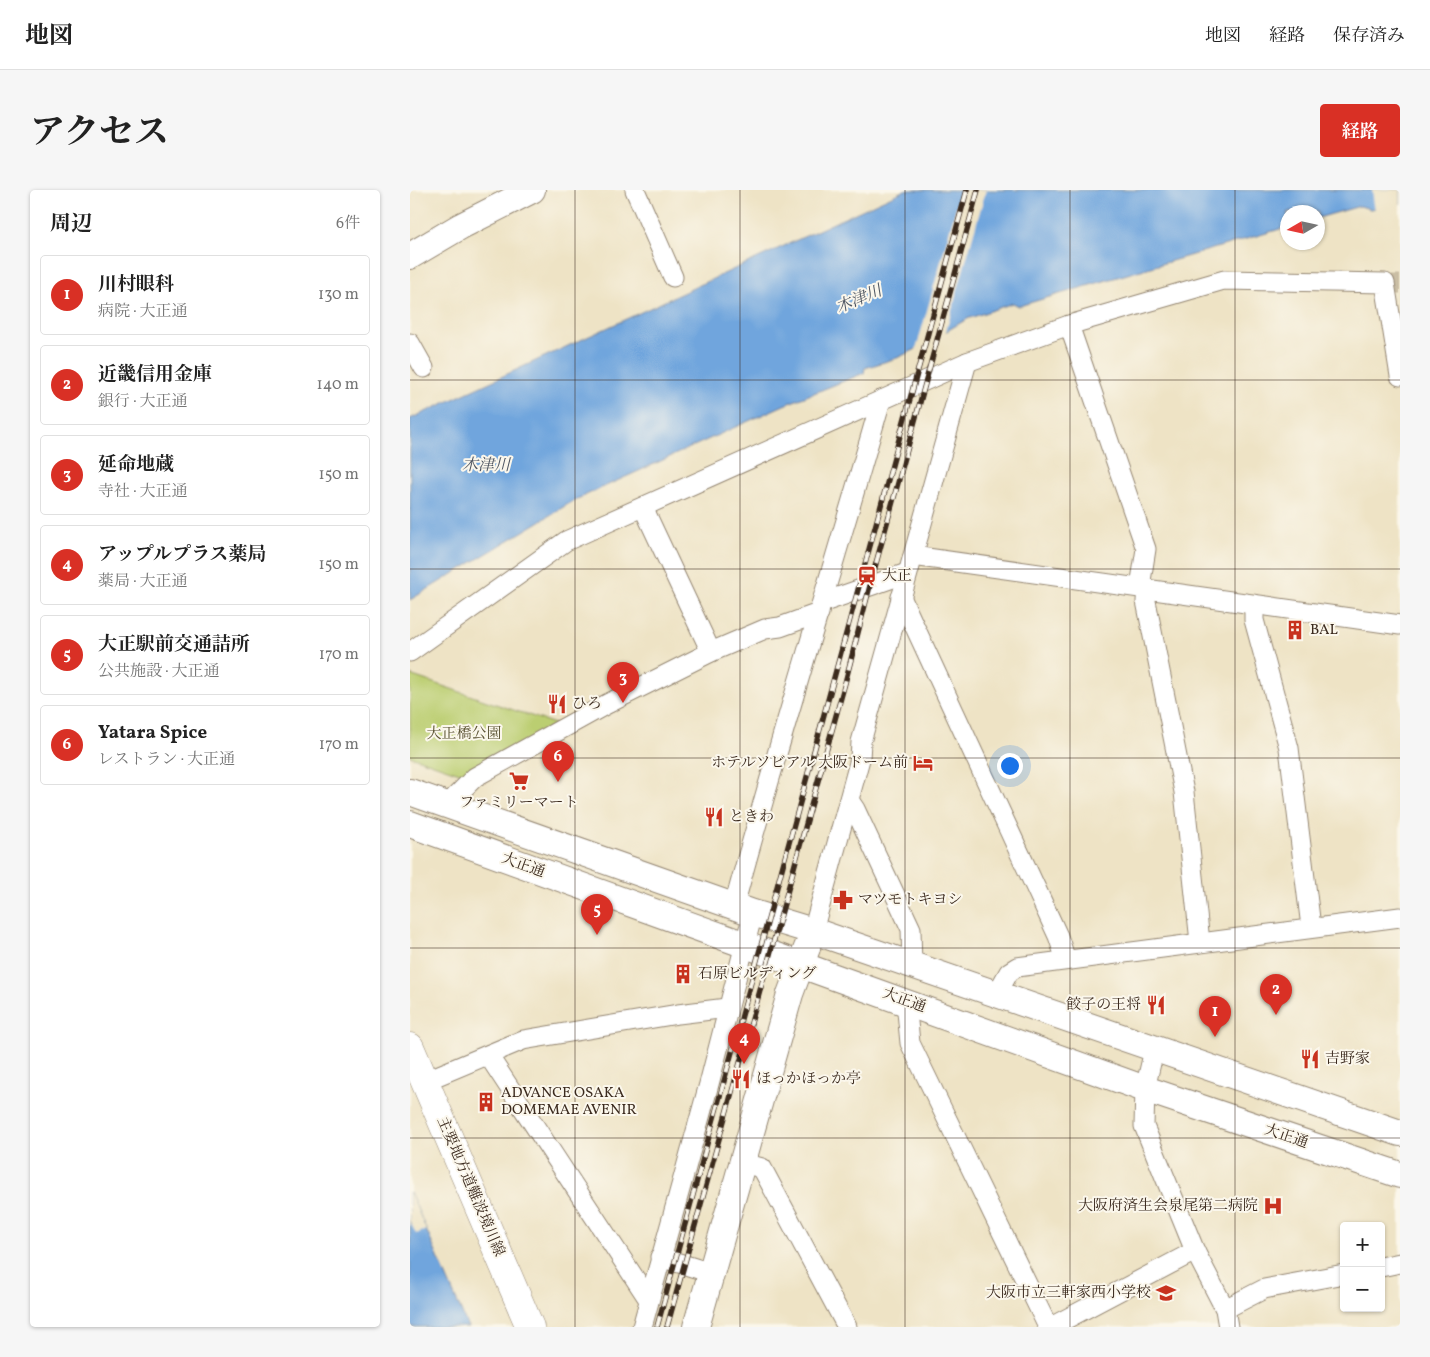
<!DOCTYPE html>
<html lang="ja">
<head>
<meta charset="utf-8">
<style>
	:root { --surface:#fff; --page:#f6f6f6; --text:#222; --muted:#767676; --line:#e0e0e0; --accent:#d93025 }
	body { margin:0; font-family:Vollkorn,"Noto Serif JP",serif; background:var(--page); color:var(--text) }
	.controls { position:absolute; right:15px; bottom:15px; display:grid; overflow:hidden; border-radius:5px; box-shadow:0 1px 4px #0004 }
	.controls button { width:45px; height:45px; display:grid; place-items:center; padding:0; border:0; border-bottom:1px solid var(--line); background:var(--surface); color:var(--text); font:25px sans-serif }
	.compass { position:absolute; left:870px; top:15px; width:45px; height:45px; border-radius:50%; background:var(--surface); box-shadow:0 1px 4px #0004; rotate:261deg }
	.you { position:absolute; left:599px; top:575px; width:18px; height:18px; margin:-12px; border:4px solid #fff; border-radius:50%; background:#1a73e8; box-shadow:0 0 0 8px #1a73e833 }
	.badge { display:grid; place-items:center; width:32px; height:32px; border-radius:50%; background:var(--accent); color:#fff; font-size:16px; font-weight:700 }
	.pin { position:absolute; translate:-50% -41px; filter:drop-shadow(0 1px 2px #0008) }
	.pin::after { content:''; position:absolute; top:26px; width:18px; height:15px; background:inherit; clip-path:polygon(0 0,100% 0,50% 100%) }
	.list { margin:0; padding:0; list-style:none }
	h2 { display:flex; justify-content:space-between; align-items:center; height:65px; margin:0; padding:0 20px; font-size:21px }
	h2 small { font-size:16px; font-weight:400; color:var(--muted) }
	.list li { display:grid; grid-template-columns:32px 1fr auto; gap:15px; align-items:center; box-sizing:border-box; height:80px; margin:0 10px 10px; padding:0 10px; border:1px solid var(--line); border-radius:5px }
	.list b { display:block; font-size:19px; white-space:nowrap }
	.list p { margin:0; font-size:16px; white-space:nowrap; color:var(--muted) }
	.list em { font-size:16px; font-style:normal; color:var(--muted) }
	.map { position:relative; flex:none; width:990px; height:1137px; overflow:hidden; border-radius:5px }
	header { display:flex; align-items:center; gap:30px; box-sizing:border-box; height:70px; padding:0 25px; background:var(--surface); border-bottom:1px solid var(--line) }
	header strong { font-size:24px }
	nav { display:flex; gap:28px; margin-inline-start:auto; font-size:18px }
	.intro { display:flex; align-items:center; justify-content:space-between; box-sizing:border-box; height:120px; padding:0 30px }
	h1 { margin:0; font-size:35px }
	.button { padding:12px 22px; border-radius:5px; background:var(--accent); color:#fff; font-size:18px; font-weight:700 }
	main { display:flex; gap:30px; padding:0 30px }
	aside { flex:1; background:var(--surface); border-radius:5px; box-shadow:0 1px 4px #0004 }
	.map>svg:first-child { display:block }
	.green { fill:#bbce71; stroke:#7b7c48 }
	.water { fill:#70a5dd; stroke:#56687e }
	.pier { fill:#eee3c5 }
	.lines { fill:none; stroke-linecap:round; stroke-linejoin:round }
	.street-tunnel { stroke:#cabea4; stroke-width:19; stroke-dasharray:19 9; stroke-linecap:butt }
	.street-casing { stroke:#948672; stroke-width:21 }
	.secondary-casing { stroke:#948672; stroke-width:28 }
	.primary-casing { stroke:#948672; stroke-width:29 }
	.street { stroke:#fff; stroke-width:19 }
	.secondary { stroke:#fff; stroke-width:26 }
	.primary { stroke:#fff; stroke-width:28 }
	.rail-casing { stroke:#3b2a1e; stroke-width:5.5 }
	.rail { stroke:#fbf7ec; stroke-width:4; stroke-dasharray:11; stroke-linecap:butt }
	.grid { fill:none; stroke:#3b2a1e; stroke-width:1; stroke-opacity:0.55 }
	.labels { text-anchor:middle; dominant-baseline:central; stroke-width:4; stroke-linejoin:round; paint-order:stroke }
	.poi-label { font-size:15px; fill:#3b2a1e; stroke:#fbf7ec; text-anchor:start }
	.park-label { font-size:15px; fill:#5b5333; stroke:#fbf7ec }
	.street-label { font-size:15px; fill:#3b2a1e; stroke:#fbf7ec }
	.water-label { font-size:16px; font-style:italic; fill:#4e5561; stroke:#fbf7ec }
</style>
</head>
<body>
<header>
<strong>地図</strong>
<nav><a>地図</a><a>経路</a><a>保存済み</a></nav>
</header>
<div class="intro"><h1>アクセス</h1><a class="button">経路</a></div>
<main>
<aside>
<h2>周辺<small>6件</small></h2>
<ul class="list">
<li><span class="badge">1</span><div><b>川村眼科</b><p>病院 · 大正通</p></div><em>130 m</em></li>
<li><span class="badge">2</span><div><b>近畿信用金庫</b><p>銀行 · 大正通</p></div><em>140 m</em></li>
<li><span class="badge">3</span><div><b>延命地蔵</b><p>寺社 · 大正通</p></div><em>150 m</em></li>
<li><span class="badge">4</span><div><b>アップルプラス薬局</b><p>薬局 · 大正通</p></div><em>150 m</em></li>
<li><span class="badge">5</span><div><b>大正駅前交通詰所</b><p>公共施設 · 大正通</p></div><em>170 m</em></li>
<li><span class="badge">6</span><div><b>Yatara Spice</b><p>レストラン · 大正通</p></div><em>170 m</em></li>
</ul>
</aside>
<div class="map">
<svg width="990" height="1137" viewBox="0 0 990 1137">
	<rect width="100%" height="100%" fill="#fbf7ec"/>
	<filter id="ink" filterUnits="userSpaceOnUse"><feTurbulence type="fractalNoise" baseFrequency=".02" numOctaves="2"/><feDisplacementMap in="SourceGraphic" scale="10" xChannelSelector="R" yChannelSelector="G"/><feConvolveMatrix kernelMatrix="1 2 1 2 8 2 1 2 1" color-interpolation-filters="sRGB"/></filter>
	<filter id="wash" filterUnits="userSpaceOnUse"><feTurbulence type="fractalNoise" baseFrequency=".0096" numOctaves="4" result="noise"/><feDisplacementMap in="SourceGraphic" scale="20" xChannelSelector="R" yChannelSelector="G"/><feGaussianBlur stdDeviation="1.12" result="paint"/><feColorMatrix in="noise" values="0 0 0 0 0 0 0 0 0 0 0 0 0 0 0 0 0 1.4 0 .05"/><feComposite in="paint" operator="in"/></filter>
	<g filter="url(#wash)">
		<rect width="100%" height="100%" fill="#eee3c5"/>
		<path class="green" d="M 0,485 L 145,534 L 58,586 L 0,566 Z"/>
		<g class="water">
			<path d="M 495,0 L 990,0 L 990,14 L 960,19 L 950,16 L 908,28 L 908,22 L 878,22 L 877,37 L 609,116 L 603,113 L 557,129 L 535,142 L 528,149 L 487,168 L 455,178 L 454,183 L 374,215 L 165,310 L 0,410 L 0,229 Z"/>
			<path d="M 0,1002 L 58,1137 L 0,1137 Z"/>
		</g>
		<g class="pier">
			<path d="M 551,0 L 576,0 L 535,145 L 529,152 L 505,163 Z"/>
			<path d="M 962,0 L 990,0 L 990,17 L 965,21 Z"/>
			<path d="M 0,1002 L 16,1040 L 6,1044 L 0,1031 Z"/>
		</g>
	</g>
	<g filter="url(#ink)">
		<g class="lines">
			<path class="street-tunnel" d="M 982,94 L 990,94"/>
			<defs>
				<g id="street">
					<path d="M 225,0 L 263,87"/>
					<path d="M 659,135 L 736,359 L 730,397"/>
					<path d="M 0,153 L 14,178"/>
					<path d="M 233,317 L 301,462"/>
					<path d="M 503,366 L 990,435"/>
					<path d="M 737,398 L 736,411 L 774,602 L 790,752"/>
					<path d="M 491,407 L 648,746 L 656,770"/>
					<path d="M 414,412 L 497,383"/>
					<path d="M 844,415 L 844,430 L 879,558 L 901,737"/>
					<path d="M 0,462 L 156,351 L 557,172 L 659,135 L 814,90 L 975,93 L 990,186"/>
					<path d="M 439,610 L 445,619 L 501,739 L 502,776"/>
					<path d="M 38,614 L 65,587 L 197,514 L 301,462 L 355,439 L 370,437 L 409,423"/>
					<path d="M 324,716 C 370,546 423,379 471,210"/>
					<path d="M 403,741 L 450,569 L 451,552 L 557,172"/>
					<path d="M 586,805 L 599,782 L 607,777 L 990,727"/>
					<path d="M 496,811 L 500,853 L 638,1137"/>
					<path d="M 744,860 L 735,899 L 734,936 L 785,1061 L 815,1119 L 818,1137"/>
					<path d="M 78,865 L 239,1110"/>
					<path d="M 15,891 L 113,850 L 268,824 L 317,818"/>
					<path d="M 333,973 L 352,978 L 437,1137"/>
					<path d="M 250,1067 L 301,1083"/>
					<path d="M 971,1077 L 990,1073"/>
					<path d="M 815,1119 L 854,1099 L 934,1084"/>
					<path d="M 232,1137 L 299,894 L 343,723"/>
					<path d="M 641,1137 L 785,1061"/>
				</g>
				<g id="secondary">
					<path d="M 0,66 L 51,36 L 122,0"/>
					<path d="M 0,602 L 343,723 L 409,743 L 990,943"/>
					<path d="M 0,634 L 735,899 L 990,985"/>
					<path d="M 286,1137 L 380,804 L 397,758"/>
				</g>
				<path id="primary" d="M 0,857 L 120,1137"/>
			</defs>
			<use href="#street" class="street-casing"/>
			<use href="#secondary" class="secondary-casing"/>
			<use href="#primary" class="primary-casing"/>
			<use href="#street" class="street"/>
			<use href="#secondary" class="secondary"/>
			<use href="#primary" class="primary"/>
			<defs>
				<g id="rail">
					<path d="M 247,1137 L 557,0"/>
					<path d="M 257,1137 L 435,493 L 462,388 L 568,0"/>
				</g>
			</defs>
			<use href="#rail" class="rail-casing"/>
			<use href="#rail" class="rail"/>
		</g>
	</g>
	<path class="grid" d="M 165,0 L 165,1137M 330,0 L 330,1137M 495,0 L 495,1137M 660,0 L 660,1137M 825,0 L 825,1137M 0,190 L 990,190M 0,379 L 990,379M 0,568 L 990,568M 0,758 L 990,758M 0,948 L 990,948"/>
	<defs>
		<symbol id="station-bare" viewBox="-9 -9 18 18"><path d="M-3-6H3Q5-6 5-4V2Q5 4 3 4L4.5 6H3L1.5 4h-3L-3 6H-4.5L-3 4Q-5 4-5 2V-4Q-5-6-3-6ZM-3.5-4v3h7v-3ZM-3.5 1v1.5H-2V1ZM2 1v1.5H3.5V1Z" fill="#c8321e" stroke="#fbf7ec" stroke-width="2.5" paint-order="stroke"/></symbol>
		<symbol id="building-bare" viewBox="-9 -9 18 18"><path d="M-4-6H4V6H1V3H-1V6H-4ZM-2.5-4.3h1.7v1.8h-1.7ZM.8-4.3h1.7v1.8H.8ZM-2.5-1h1.7V.8h-1.7ZM.8-1h1.7V.8H.8Z" fill="#c8321e" stroke="#fbf7ec" stroke-width="2.5" paint-order="stroke"/></symbol>
		<symbol id="restaurant-bare" viewBox="-9 -9 18 18"><path d="M-5-6h1v4h1v-4h1v4h1v-4h1v5L-1.5 .5V6h-2V.5L-5-1ZM5-6V6H3V1.5H1.5Q1.5-4 5-6Z" fill="#c8321e" stroke="#fbf7ec" stroke-width="2.5" paint-order="stroke"/></symbol>
		<symbol id="hotel-bare" viewBox="-9 -9 18 18"><path d="M-6-4.5h1.5V1H6V5H4.5V3h-9V5H-6ZM-4 0a1.8 1.8 0 1 1 3.6 0ZM.5 0V-2.5h3Q6-2.5 6 0Z" fill="#c8321e" stroke="#fbf7ec" stroke-width="2.5" paint-order="stroke"/></symbol>
		<symbol id="supermarket-bare" viewBox="-9 -9 18 18"><path d="M-6-5.5h2.5l.6 2H6L4.5 2H-2.5L-4.4-4H-6ZM-1.5 3.2a1.3 1.3 0 1 0 .1 0ZM3 3.2a1.3 1.3 0 1 0 .1 0Z" fill="#c8321e" stroke="#fbf7ec" stroke-width="2.5" paint-order="stroke"/></symbol>
		<symbol id="pharmacy-bare" viewBox="-9 -9 18 18"><path d="M-2-6h4v4h4v4h-4v4h-4v-4h-4v-4h4Z" fill="#c8321e" stroke="#fbf7ec" stroke-width="2.5" paint-order="stroke"/></symbol>
		<symbol id="hospital-bare" viewBox="-9 -9 18 18"><path d="M-5-5h3v3.5h4V-5h3V5h-3V1.5h-4V5h-3Z" fill="#c8321e" stroke="#fbf7ec" stroke-width="2.5" paint-order="stroke"/></symbol>
		<symbol id="school-bare" viewBox="-9 -9 18 18"><path d="M0-5L7-2L0 1L-7-2ZM-4 1L0 2.5L4 1V4Q0 6-4 4Z" fill="#c8321e" stroke="#fbf7ec" stroke-width="2.5" paint-order="stroke"/></symbol>
	</defs>
	<g fill-rule="evenodd">
		<use href="#station-bare" x="443" y="372" width="28" height="28"/>
		<use href="#building-bare" x="871" y="426" width="28" height="28"/>
		<use href="#restaurant-bare" x="133" y="500" width="28" height="28"/>
		<use href="#hotel-bare" x="499" y="559" width="28" height="28"/>
		<use href="#supermarket-bare" x="95" y="577" width="28" height="28"/>
		<use href="#restaurant-bare" x="290" y="613" width="28" height="28"/>
		<use href="#pharmacy-bare" x="419" y="696" width="28" height="28"/>
		<use href="#building-bare" x="259" y="770" width="28" height="28"/>
		<use href="#restaurant-bare" x="732" y="801" width="28" height="28"/>
		<use href="#restaurant-bare" x="886" y="855" width="28" height="28"/>
		<use href="#restaurant-bare" x="317" y="875" width="28" height="28"/>
		<use href="#building-bare" x="62" y="898" width="28" height="28"/>
		<use href="#hospital-bare" x="849" y="1002" width="28" height="28"/>
		<use href="#school-bare" x="742" y="1089" width="28" height="28"/>
	</g>
	<g class="labels">
		<g class="poi-label">
			<text x="472" y="386">大正</text>
			<text x="900" y="440">BAL</text>
			<text x="162" y="514">ひろ</text>
			<text x="498" y="573" text-anchor="end">ホテルソビアル 大阪ドーム前</text>
			<text x="109" y="613" text-anchor="middle">ファミリーマート</text>
			<text x="319" y="627">ときわ</text>
			<text x="448" y="710">マツモトキヨシ</text>
			<text x="288" y="784">石原ビルディング</text>
			<text x="731" y="815" text-anchor="end">餃子の王将</text>
			<text x="915" y="869">吉野家</text>
			<text x="346" y="889">ほっかほっか亭</text>
			<text x="91" y="903">ADVANCE OSAKA<tspan x="91" dy="17">DOMEMAE AVENIR</tspan></text>
			<text x="848" y="1016" text-anchor="end">大阪府済生会泉尾第二病院</text>
			<text x="741" y="1103" text-anchor="end">大阪市立三軒家西小学校</text>
		</g>
		<g class="park-label">
			<text x="54" y="544">大正橋公園</text>
		</g>
		<g class="street-label">
			<text transform="translate(113 676) rotate(20)">大正通</text>
			<text transform="translate(494 811) rotate(20)">大正通</text>
			<text transform="translate(876 947) rotate(19)">大正通</text>
			<text transform="translate(60 997) rotate(67)">主要地方道難波境川線</text>
		</g>
		<g class="water-label">
			<text transform="translate(449 110) rotate(-23)">木津川</text>
			<text x="76" y="276">木津川</text>
		</g>
	</g>
</svg>
<div class="controls">
<button>+</button>
<button>−</button>
</div>
<svg class="compass" viewBox="-18 -18 36 36"><path d="M0-13l5 13h-10z" fill="#e53935"/><path d="M0 13l5-13h-10z" fill="#767676"/></svg>
<div class="you"></div>
<div class="pin badge" style="left:805px;top:847px">1</div>
<div class="pin badge" style="left:866px;top:825px">2</div>
<div class="pin badge" style="left:213px;top:513px">3</div>
<div class="pin badge" style="left:334px;top:874px">4</div>
<div class="pin badge" style="left:187px;top:745px">5</div>
<div class="pin badge" style="left:148px;top:592px">6</div>
</div>
</main>
</body>
</html>
